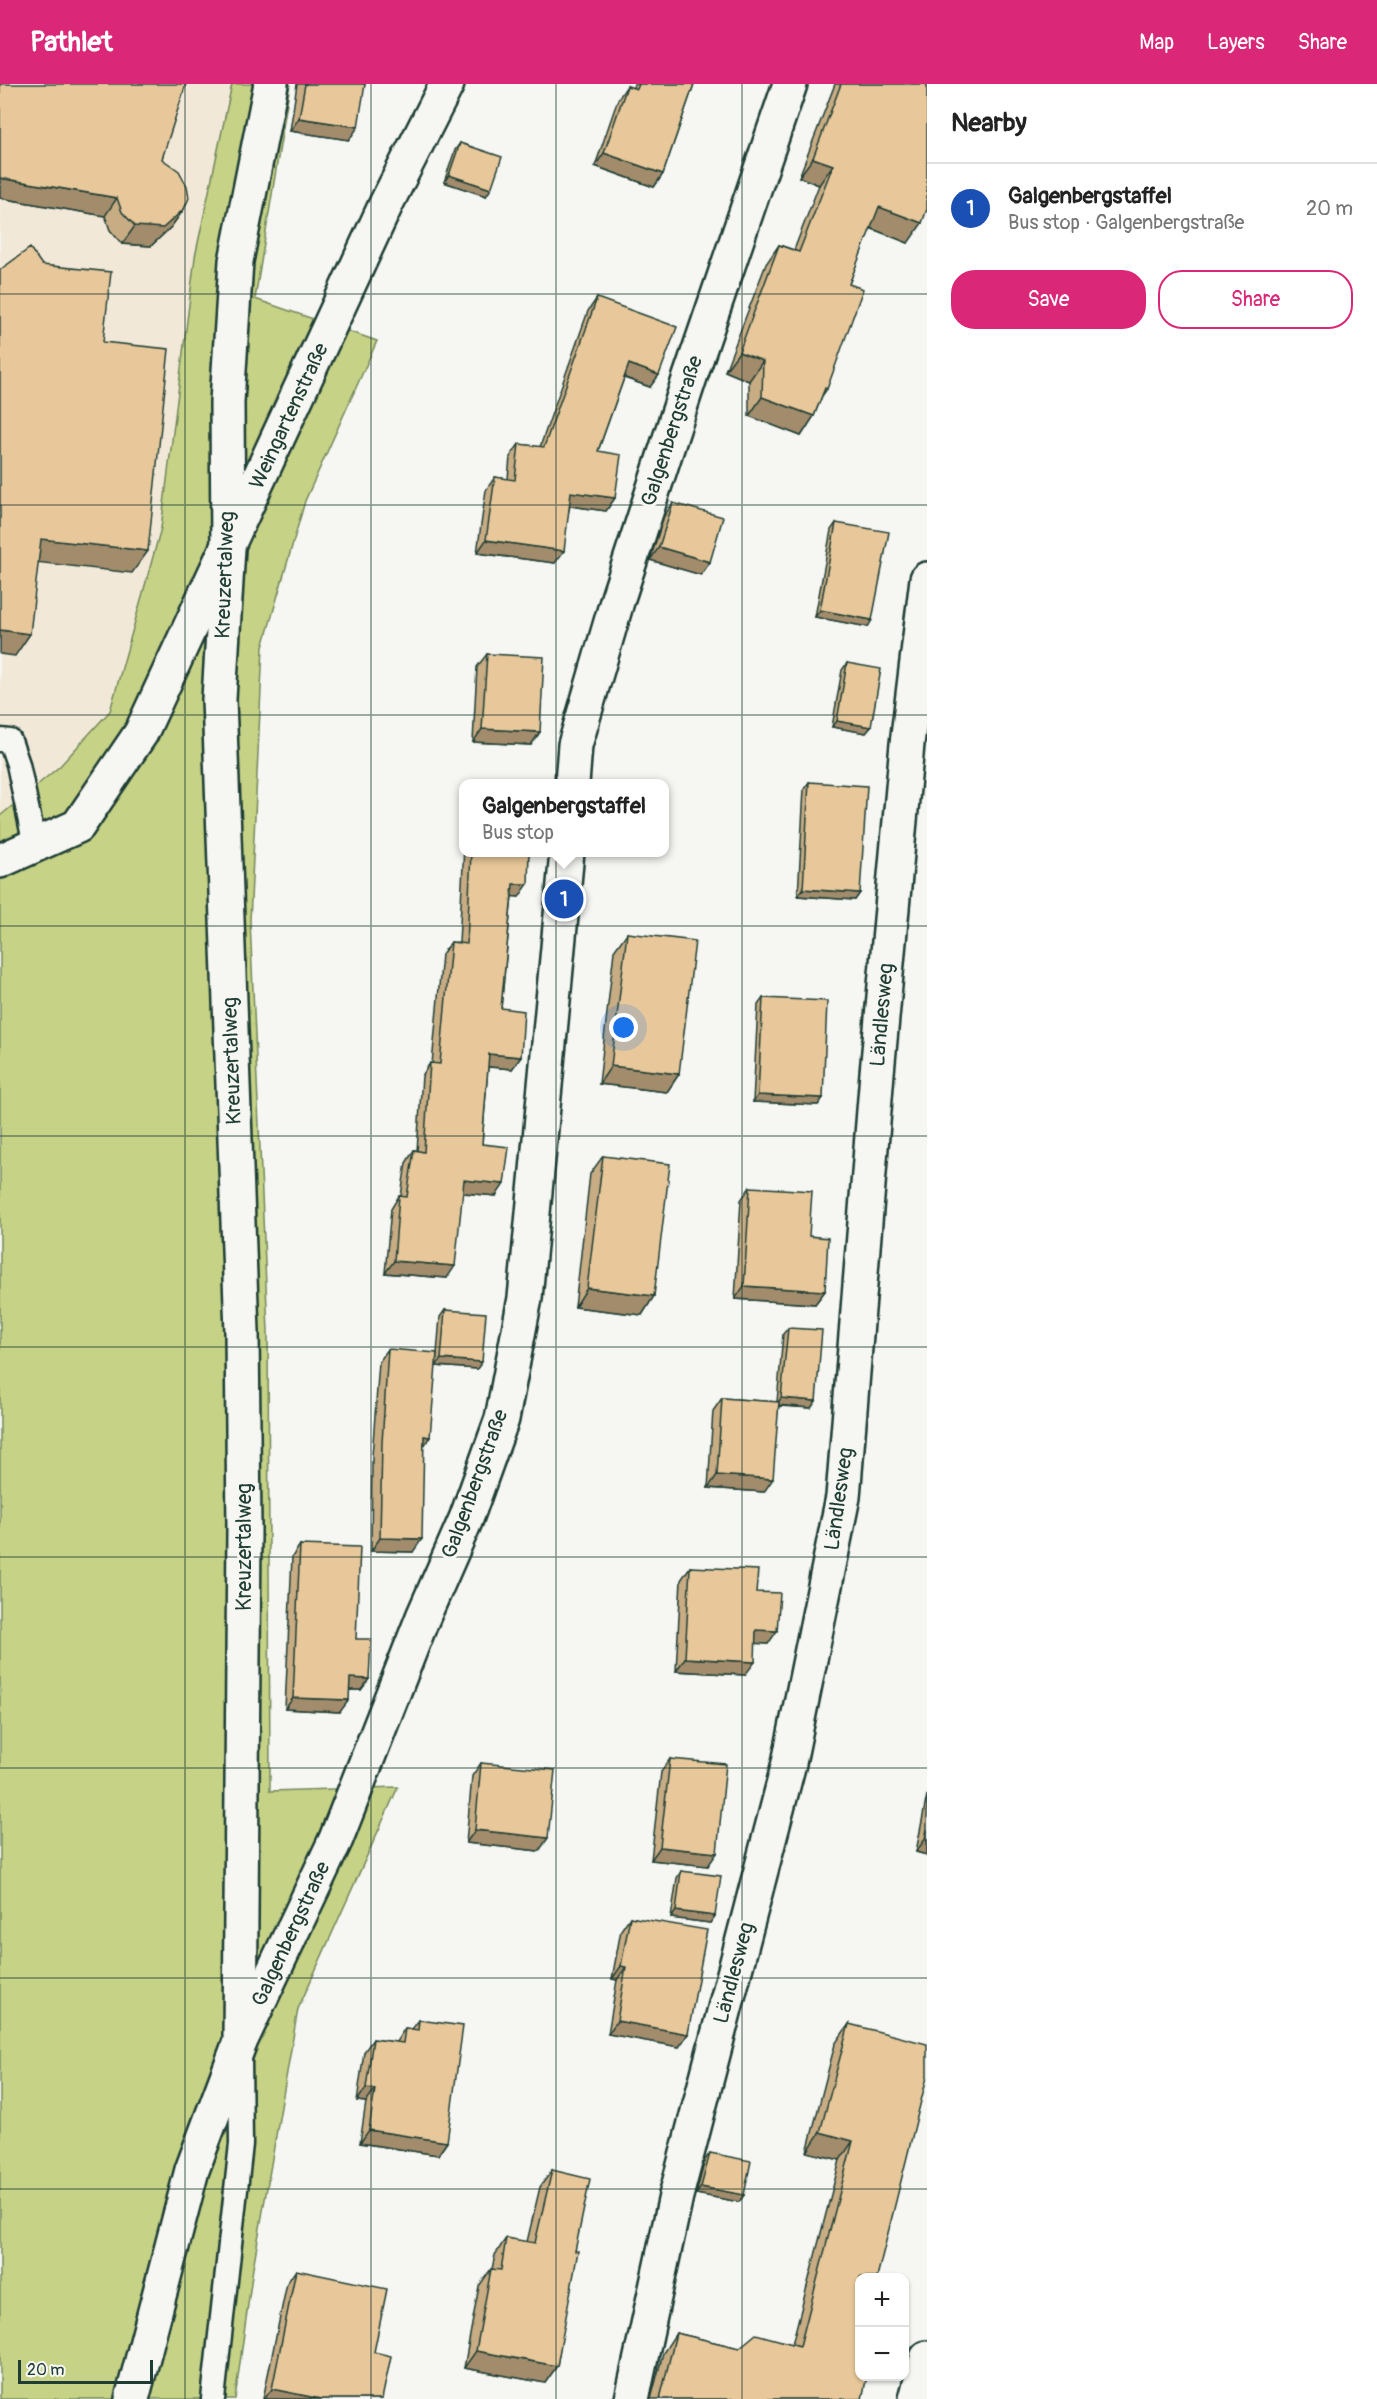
<!DOCTYPE html>
<html lang="en">
<head>
<meta charset="utf-8">
<style>
	:root { --surface:#fff; --page:#f6f6f6; --text:#222; --muted:#767676; --line:#e0e0e0; --accent:#db2777 }
	body { margin:0; font-family:Pangolin,sans-serif; background:var(--page); color:var(--text) }
	.controls { position:absolute; right:18px; bottom:18px; display:grid; overflow:hidden; border-radius:12px; box-shadow:0 2px 4px #0004 }
	.controls button { width:54px; height:54px; display:grid; place-items:center; padding:0; border:0; border-bottom:2px solid var(--line); background:var(--surface); color:var(--text); font:30px sans-serif }
	.scale { position:absolute; left:18px; bottom:15px; width:135px; box-sizing:border-box; padding-left:6px; border:3px solid #1f3d34; border-top:0; font-size:16px; line-height:21px; white-space:nowrap; color:#1f3d34; -webkit-text-stroke:4px #f6f6f2; paint-order:stroke }
	.you { position:absolute; left:624px; top:944px; width:21px; height:21px; margin:-15px; border:4px solid #fff; border-radius:50%; background:#1a73e8; box-shadow:0 0 0 9px #1a73e833 }
	.badge { display:grid; place-items:center; width:39px; height:39px; border-radius:50%; background:var(--accent); color:#fff; font-size:20px; font-weight:700 }
	.pin { position:absolute; translate:-50% -50%; border:3px solid #fff; box-shadow:0 2px 6px #0006 }
	.popup { position:absolute; left:459px; top:695px; width:210px; height:78px; box-sizing:border-box; display:grid; place-content:center; border-radius:12px; background:var(--surface); filter:drop-shadow(0 2px 4px #0005); font-size:20px; white-space:nowrap; color:var(--muted) }
	.popup b { font-size:22px; color:var(--text) }
	.popup::after { content:''; position:absolute; left:50%; top:100%; margin-left:-12px; border:12px solid transparent; border-top-color:var(--surface) }
	.list { margin:0; padding:0; list-style:none }
	h2 { display:flex; justify-content:space-between; align-items:center; height:78px; margin:0; padding:0 24px; font-size:26px }
	h2 small { font-size:20px; font-weight:400; color:var(--muted) }
	.list li { display:grid; grid-template-columns:39px 1fr auto; gap:18px; align-items:center; box-sizing:border-box; height:90px; padding:0 24px; border-top:2px solid var(--line) }
	.list b { display:block; font-size:22px; white-space:nowrap }
	.list p { margin:0; font-size:20px; white-space:nowrap; color:var(--muted) }
	.list em { font-size:20px; font-style:normal; color:var(--muted) }
	.actions { display:flex; gap:12px; padding:18px 24px }
	.actions a { flex:1; padding:14px 0; border:2px solid var(--accent); border-radius:24px; text-align:center; font-size:21px; color:var(--accent) }
	.actions .main { background:var(--accent); color:#fff }
	.map { position:relative; flex:none; width:927px; height:2315px; overflow:hidden }
	header { display:flex; align-items:center; gap:36px; box-sizing:border-box; height:84px; padding:0 30px; background:var(--accent); color:#fff }
	header strong { font-size:28px }
	nav { display:flex; gap:33px; margin-inline-start:auto; font-size:21px }
	main { display:flex }
	aside { flex:1; background:var(--surface) }
	.map>svg:first-child { display:block }
	.built { fill:#f2e8d8 }
	.green { fill:#c6d285; stroke:#72885c; stroke-width:1.5 }
	.lines { fill:none; stroke-linecap:round; stroke-linejoin:round }
	.lane-casing { stroke:#1f3d34; stroke-width:27 }
	.street-casing { stroke:#1f3d34; stroke-width:38 }
	.lane { stroke:#f6f6f2; stroke-width:22 }
	.street { stroke:#f6f6f2; stroke-width:33 }
	.wall { fill:#c8ac84; stroke:#1f3d34; stroke-width:1.5 }
	.shaded-wall { fill:#a28c6c; stroke:#1f3d34; stroke-width:1.5 }
	.building { fill:#e8c89a; stroke:#1f3d34; stroke-width:1.5 }
	.grid { fill:none; stroke:#1f3d34; stroke-width:1.5; stroke-opacity:0.55 }
	.labels { text-anchor:middle; dominant-baseline:central; stroke-width:6; stroke-linejoin:round; paint-order:stroke }
	.street-label { font-size:21px; fill:#1f3d34; stroke:#f6f6f2 }
</style>
</head>
<body>
<header>
<strong>Pathlet</strong>
<nav><a>Map</a><a>Layers</a><a>Share</a></nav>
</header>
<main>
<div class="map">
<svg width="927" height="2315" viewBox="0 0 927 2315">
	<rect width="100%" height="100%" fill="#f6f6f2"/>
	<filter id="ink" filterUnits="userSpaceOnUse"><feTurbulence type="fractalNoise" baseFrequency=".0167" numOctaves="2"/><feDisplacementMap in="SourceGraphic" scale="12" xChannelSelector="R" yChannelSelector="G"/><feConvolveMatrix kernelMatrix="1 2 1 2 8 2 1 2 1" color-interpolation-filters="sRGB"/></filter>
	<g filter="url(#ink)">
		<path class="built" d="M 0,0 L 232,0 L 195,173 L 161,444 L 110,627 L 60,682 L 0,732 Z"/>
		<path class="green" d="M 232,0 L 290,0 L 255,215 L 377,257 L 305,417 L 263,563 L 250,837 L 268,1247 L 270,1707 L 398,1703 L 298,1925 L 253,2184 L 235,2315 L 0,2315 L 0,732 L 60,682 L 110,627 L 161,444 L 195,173 Z"/>
		<g class="lines">
			<defs>
				<g id="lane">
					<path d="M 0,656 L 10,657 L 18,680 L 35,762"/>
					<path d="M 213,2315 L 241,2060 L 240,1973"/>
				</g>
				<g id="street">
					<path d="M 572,700 L 575,661 L 618,514 L 690,293 L 790,0"/>
					<path d="M 0,777 L 78,742 L 141,649 L 387,118 L 447,0"/>
					<path d="M 240,1958 L 244,1445 L 242,1248 L 219,615 L 228,464 L 227,318 L 236,177 L 271,0"/>
					<path d="M 132,2315 L 192,2086 L 240,1958 L 336,1755 L 423,1533 L 466,1435 L 502,1335 L 525,1214 L 567,768"/>
					<path d="M 632,2315 L 676,2112 L 789,1679 L 843,1413 L 877,989 L 907,660 L 927,495"/>
					<path d="M 916,2315 L 927,2274"/>
				</g>
			</defs>
			<use href="#lane" class="lane-casing"/>
			<use href="#street" class="street-casing"/>
			<use href="#lane" class="lane"/>
			<use href="#street" class="street"/>
		</g>
		<g class="wall">
			<path d="M 297,0 L 365,0 L 349,56 L 290,47 Z"/>
			<path d="M 634,0 L 694,0 L 663,90 L 654,103 L 595,82 L 618,15 L 627,2 L 633,4 Z"/>
			<path d="M 835,0 L 927,0 L 908,159 L 870,144 L 849,200 L 827,305 L 822,312 L 814,332 L 801,352 L 749,332 L 749,297 L 725,287 L 766,180 L 779,161 L 794,166 L 819,101 L 799,93 Z"/>
			<path d="M 460,59 L 486,112 L 444,98 L 455,66 Z"/>
			<path d="M 162,75 L 184,125 L 171,143 L 151,162 L 122,160 L 110,146 L 105,132 L 0,114 Z"/>
			<path d="M 597,214 L 650,303 L 624,294 L 598,367 L 615,414 L 606,427 L 570,422 L 555,479 L 477,469 L 486,406 L 495,393 L 508,395 L 510,373 L 519,360 L 540,363 L 588,227 Z"/>
			<path d="M 673,419 L 710,478 L 701,491 L 650,476 L 664,432 Z"/>
			<path d="M 836,439 L 868,543 L 815,533 L 831,446 Z"/>
			<path d="M 487,570 L 540,648 L 531,661 L 473,658 L 477,583 Z"/>
			<path d="M 847,579 L 871,643 L 866,649 L 832,643 L 842,586 Z"/>
			<path d="M 809,698 L 860,809 L 855,816 L 798,812 L 804,705 Z"/>
			<path d="M 464,762 L 464,768 L 529,768 L 519,813 L 512,812 L 501,924 L 521,973 L 512,985 L 488,983 L 482,1060 L 496,1112 L 462,1109 L 447,1194 L 385,1189 L 391,1125 L 399,1112 L 401,1112 L 406,1079 L 414,1066 L 417,1067 L 422,992 L 430,979 L 432,980 L 442,870 L 451,858 L 459,859 Z"/>
			<path d="M 627,849 L 679,990 L 667,1008 L 599,1000 L 614,867 Z"/>
			<path d="M 763,914 L 823,1014 L 818,1021 L 753,1018 L 758,921 Z"/>
			<path d="M 603,1072 L 654,1212 L 642,1231 L 575,1223 L 590,1090 Z"/>
			<path d="M 750,1103 L 809,1152 L 825,1207 L 815,1220 L 735,1215 L 741,1116 Z"/>
			<path d="M 445,1226 L 477,1285 L 436,1282 L 440,1233 Z"/>
			<path d="M 788,1244 L 816,1317 L 811,1324 L 779,1322 L 764,1408 L 708,1404 L 713,1327 L 722,1314 L 777,1318 L 783,1250 Z"/>
			<path d="M 388,1265 L 430,1353 L 423,1363 L 413,1468 L 371,1467 L 372,1372 L 379,1278 Z"/>
			<path d="M 300,1461 L 356,1555 L 369,1595 L 361,1606 L 349,1606 L 340,1628 L 285,1625 L 292,1473 Z"/>
			<path d="M 690,1483 L 756,1508 L 768,1560 L 755,1559 L 745,1591 L 676,1587 L 681,1496 Z"/>
			<path d="M 670,1675 L 708,1782 L 651,1776 L 661,1688 Z"/>
			<path d="M 481,1679 L 539,1767 L 466,1759 L 472,1692 Z"/>
			<path d="M 927,1711 L 927,1771 L 916,1768 Z"/>
			<path d="M 681,1787 L 715,1832 L 710,1839 L 671,1834 L 677,1794 Z"/>
			<path d="M 630,1833 L 688,1950 L 679,1963 L 608,1950 L 617,1896 L 612,1895 L 621,1846 Z"/>
			<path d="M 419,1936 L 447,2058 L 438,2071 L 360,2059 L 366,2018 L 357,2017 L 364,1968 L 373,1955 L 396,1958 L 405,1944 L 412,1945 Z"/>
			<path d="M 849,1940 L 860,2193 L 862,2315 L 651,2315 L 663,2269 L 676,2249 L 739,2264 L 792,2260 L 840,2076 L 807,2068 L 835,1960 Z"/>
			<path d="M 710,2069 L 744,2111 L 739,2118 L 696,2110 L 705,2076 Z"/>
			<path d="M 552,2086 L 575,2167 L 557,2282 L 545,2299 L 464,2284 L 479,2202 L 491,2185 L 492,2185 L 495,2171 L 506,2154 L 527,2158 L 540,2103 Z"/>
			<path d="M 296,2186 L 374,2268 L 382,2315 L 263,2315 L 287,2199 Z"/>
		</g>
		<g class="shaded-wall">
			<path d="M 299,34 L 358,43 L 349,56 L 290,47 Z"/>
			<path d="M 604,69 L 663,90 L 654,103 L 595,82 Z"/>
			<path d="M 813,74 L 833,81 L 819,101 L 799,93 Z"/>
			<path d="M 449,91 L 491,105 L 486,112 L 444,98 Z"/>
			<path d="M 0,94 L 117,114 L 105,132 L 0,114 Z"/>
			<path d="M 879,123 L 922,139 L 908,159 L 865,142 Z"/>
			<path d="M 184,125 L 171,143 L 151,162 L 122,160 L 135,142 Z"/>
			<path d="M 739,268 L 763,277 L 749,297 L 725,287 Z"/>
			<path d="M 629,280 L 659,291 L 650,303 L 620,292 Z"/>
			<path d="M 762,313 L 814,332 L 801,352 L 749,332 Z"/>
			<path d="M 571,408 L 615,414 L 606,427 L 563,421 Z"/>
			<path d="M 41,455 L 148,467 L 132,489 L 26,477 Z"/>
			<path d="M 486,456 L 564,467 L 555,479 L 477,469 Z"/>
			<path d="M 659,463 L 710,478 L 701,491 L 650,476 Z"/>
			<path d="M 820,526 L 872,536 L 868,543 L 815,533 Z"/>
			<path d="M 0,546 L 30,550 L 15,572 L 0,570 Z"/>
			<path d="M 837,637 L 871,643 L 866,649 L 832,643 Z"/>
			<path d="M 482,645 L 540,648 L 531,661 L 473,658 Z"/>
			<path d="M 513,800 L 528,800 L 519,813 L 504,812 Z"/>
			<path d="M 803,805 L 860,809 L 855,816 L 798,812 Z"/>
			<path d="M 489,970 L 521,973 L 512,985 L 480,982 Z"/>
			<path d="M 611,982 L 679,990 L 667,1008 L 599,1000 Z"/>
			<path d="M 758,1011 L 823,1014 L 818,1021 L 753,1018 Z"/>
			<path d="M 464,1096 L 504,1100 L 496,1112 L 455,1108 Z"/>
			<path d="M 394,1177 L 455,1182 L 447,1194 L 385,1189 Z"/>
			<path d="M 744,1202 L 825,1207 L 815,1220 L 735,1215 Z"/>
			<path d="M 587,1204 L 654,1212 L 642,1231 L 575,1223 Z"/>
			<path d="M 441,1275 L 482,1278 L 477,1285 L 436,1282 Z"/>
			<path d="M 781,1314 L 816,1317 L 811,1324 L 776,1321 Z"/>
			<path d="M 424,1352 L 430,1353 L 421,1366 Z"/>
			<path d="M 717,1391 L 773,1395 L 764,1408 L 708,1404 Z"/>
			<path d="M 380,1454 L 422,1455 L 413,1468 L 371,1467 Z"/>
			<path d="M 756,1546 L 777,1547 L 768,1560 L 747,1559 Z"/>
			<path d="M 685,1574 L 755,1578 L 745,1591 L 676,1587 Z"/>
			<path d="M 350,1594 L 369,1595 L 361,1606 L 341,1606 Z"/>
			<path d="M 293,1614 L 349,1616 L 340,1628 L 285,1625 Z"/>
			<path d="M 475,1746 L 548,1754 L 539,1767 L 466,1759 Z"/>
			<path d="M 925,1755 L 927,1756 L 927,1771 L 916,1768 Z"/>
			<path d="M 660,1763 L 717,1769 L 708,1782 L 651,1776 Z"/>
			<path d="M 676,1827 L 715,1832 L 710,1839 L 671,1834 Z"/>
			<path d="M 621,1882 L 626,1883 L 617,1896 L 612,1895 Z"/>
			<path d="M 617,1937 L 688,1950 L 679,1963 L 608,1950 Z"/>
			<path d="M 366,2004 L 375,2005 L 366,2018 L 357,2017 Z"/>
			<path d="M 369,2046 L 447,2058 L 438,2071 L 360,2059 Z"/>
			<path d="M 820,2048 L 853,2057 L 840,2076 L 807,2068 Z"/>
			<path d="M 701,2103 L 744,2111 L 739,2118 L 696,2110 Z"/>
			<path d="M 476,2267 L 557,2282 L 545,2299 L 464,2284 Z"/>
			<path d="M 272,2305 L 321,2315 L 264,2315 Z"/>
		</g>
		<g class="building">
			<path d="M 0,0 L 186,0 L 162,75 L 179,87 L 187,102 L 189,114 L 184,125 L 163,144 L 135,142 L 122,128 L 117,114 L 0,94 Z"/>
			<path d="M 305,0 L 365,0 L 358,43 L 299,34 Z"/>
			<path d="M 639,0 L 694,0 L 663,90 L 604,69 L 627,2 L 637,5 Z"/>
			<path d="M 841,0 L 927,0 L 927,125 L 922,139 L 879,123 L 849,200 L 863,205 L 827,305 L 825,304 L 814,332 L 762,313 L 763,277 L 739,268 L 779,161 L 799,168 L 833,81 L 813,74 Z"/>
			<path d="M 460,59 L 502,73 L 491,105 L 449,91 Z"/>
			<path d="M 30,164 L 42,181 L 111,188 L 103,258 L 169,265 L 148,467 L 41,455 L 30,550 L 0,546 L 0,186 Z"/>
			<path d="M 597,214 L 677,243 L 659,291 L 629,280 L 598,367 L 621,371 L 615,414 L 571,408 L 564,467 L 486,456 L 495,393 L 515,396 L 519,360 L 544,363 Z"/>
			<path d="M 673,419 L 723,433 L 710,478 L 659,463 Z"/>
			<path d="M 836,439 L 889,448 L 872,536 L 820,526 Z"/>
			<path d="M 487,570 L 544,573 L 540,648 L 482,645 Z"/>
			<path d="M 847,579 L 881,585 L 871,643 L 837,637 Z"/>
			<path d="M 809,698 L 867,702 L 860,809 L 803,805 Z"/>
			<path d="M 471,768 L 529,768 L 528,800 L 513,800 L 501,924 L 524,927 L 521,973 L 489,970 L 482,1060 L 509,1063 L 504,1100 L 464,1096 L 455,1182 L 394,1177 L 399,1112 L 407,1113 L 414,1066 L 424,1068 L 430,979 L 440,980 L 451,858 L 467,860 Z"/>
			<path d="M 627,849 L 695,857 L 679,990 L 611,982 Z"/>
			<path d="M 763,914 L 827,917 L 823,1014 L 758,1011 Z"/>
			<path d="M 603,1072 L 670,1080 L 654,1212 L 587,1204 Z"/>
			<path d="M 750,1103 L 812,1107 L 809,1152 L 828,1154 L 825,1207 L 744,1202 Z"/>
			<path d="M 445,1226 L 486,1229 L 482,1278 L 441,1275 Z"/>
			<path d="M 788,1244 L 822,1246 L 816,1317 L 781,1314 Z"/>
			<path d="M 388,1265 L 437,1269 L 430,1353 L 424,1352 L 422,1455 L 380,1454 L 382,1359 Z"/>
			<path d="M 722,1314 L 779,1318 L 773,1395 L 717,1391 Z"/>
			<path d="M 300,1461 L 360,1463 L 356,1555 L 371,1555 L 369,1595 L 350,1594 L 349,1616 L 293,1614 Z"/>
			<path d="M 690,1483 L 758,1486 L 756,1508 L 780,1509 L 777,1547 L 756,1546 L 755,1578 L 685,1574 Z"/>
			<path d="M 670,1675 L 726,1680 L 717,1769 L 660,1763 Z"/>
			<path d="M 481,1679 L 555,1686 L 548,1754 L 475,1746 Z"/>
			<path d="M 927,1745 L 927,1756 L 925,1755 Z"/>
			<path d="M 681,1787 L 721,1792 L 715,1832 L 676,1827 Z"/>
			<path d="M 630,1833 L 707,1846 L 688,1950 L 617,1937 L 626,1883 L 621,1882 Z"/>
			<path d="M 419,1936 L 463,1942 L 447,2058 L 369,2046 L 375,2005 L 366,2004 L 373,1955 L 403,1959 L 405,1944 L 418,1946 Z"/>
			<path d="M 849,1940 L 927,1960 L 927,1993 L 877,2193 L 860,2193 L 860,2292 L 867,2292 L 862,2315 L 660,2315 L 676,2249 L 739,2264 L 756,2250 L 800,2262 L 853,2057 L 820,2048 Z"/>
			<path d="M 710,2069 L 751,2077 L 744,2111 L 701,2103 Z"/>
			<path d="M 552,2086 L 590,2095 L 575,2167 L 578,2167 L 557,2282 L 476,2267 L 491,2185 L 501,2186 L 506,2154 L 535,2159 Z"/>
			<path d="M 296,2186 L 387,2205 L 374,2268 L 391,2272 L 382,2315 L 321,2315 L 272,2305 Z"/>
		</g>
	</g>
	<path class="grid" d="M 185,0 L 185,2315M 371,0 L 371,2315M 556,0 L 556,2315M 742,0 L 742,2315M 0,210 L 927,210M 0,421 L 927,421M 0,631 L 927,631M 0,842 L 927,842M 0,1052 L 927,1052M 0,1263 L 927,1263M 0,1473 L 927,1473M 0,1684 L 927,1684M 0,1894 L 927,1894M 0,2105 L 927,2105"/>
	<g class="labels">
		<g class="street-label">
			<text transform="translate(289 332) rotate(-65)">Weingartenstraße</text>
			<text transform="translate(672 347) rotate(-72)">Galgenbergstraße</text>
			<text transform="translate(225 491) rotate(-88)">Kreuzertalweg</text>
			<text transform="translate(882 931) rotate(-85)">Ländlesweg</text>
			<text transform="translate(232 977) rotate(-92)">Kreuzertalweg</text>
			<text transform="translate(475 1400) rotate(-70)">Galgenbergstraße</text>
			<text transform="translate(839 1415) rotate(-82)">Ländlesweg</text>
			<text transform="translate(244 1463) rotate(-90)">Kreuzertalweg</text>
			<text transform="translate(291 1850) rotate(-65)">Galgenbergstraße</text>
			<text transform="translate(734 1889) rotate(-75)">Ländlesweg</text>
		</g>
	</g>
</svg>
<div class="controls">
<button>+</button>
<button>−</button>
</div>
<div class="scale">20 m</div>
<div class="you"></div>
<div class="pin badge" style="left:564px;top:815px;background:#1a4fb4">1</div>
<div class="popup"><b>Galgenbergstaffel</b>Bus stop</div>
</div>
<aside>
<h2>Nearby<small></small></h2>
<ul class="list">
<li><span class="badge" style="background:#1a4fb4">1</span><div><b>Galgenbergstaffel</b><p>Bus stop · Galgenbergstraße</p></div><em>20 m</em></li>
</ul>
<div class="actions"><a class="main">Save</a><a>Share</a></div>
</aside>
</main>
</body>
</html>
